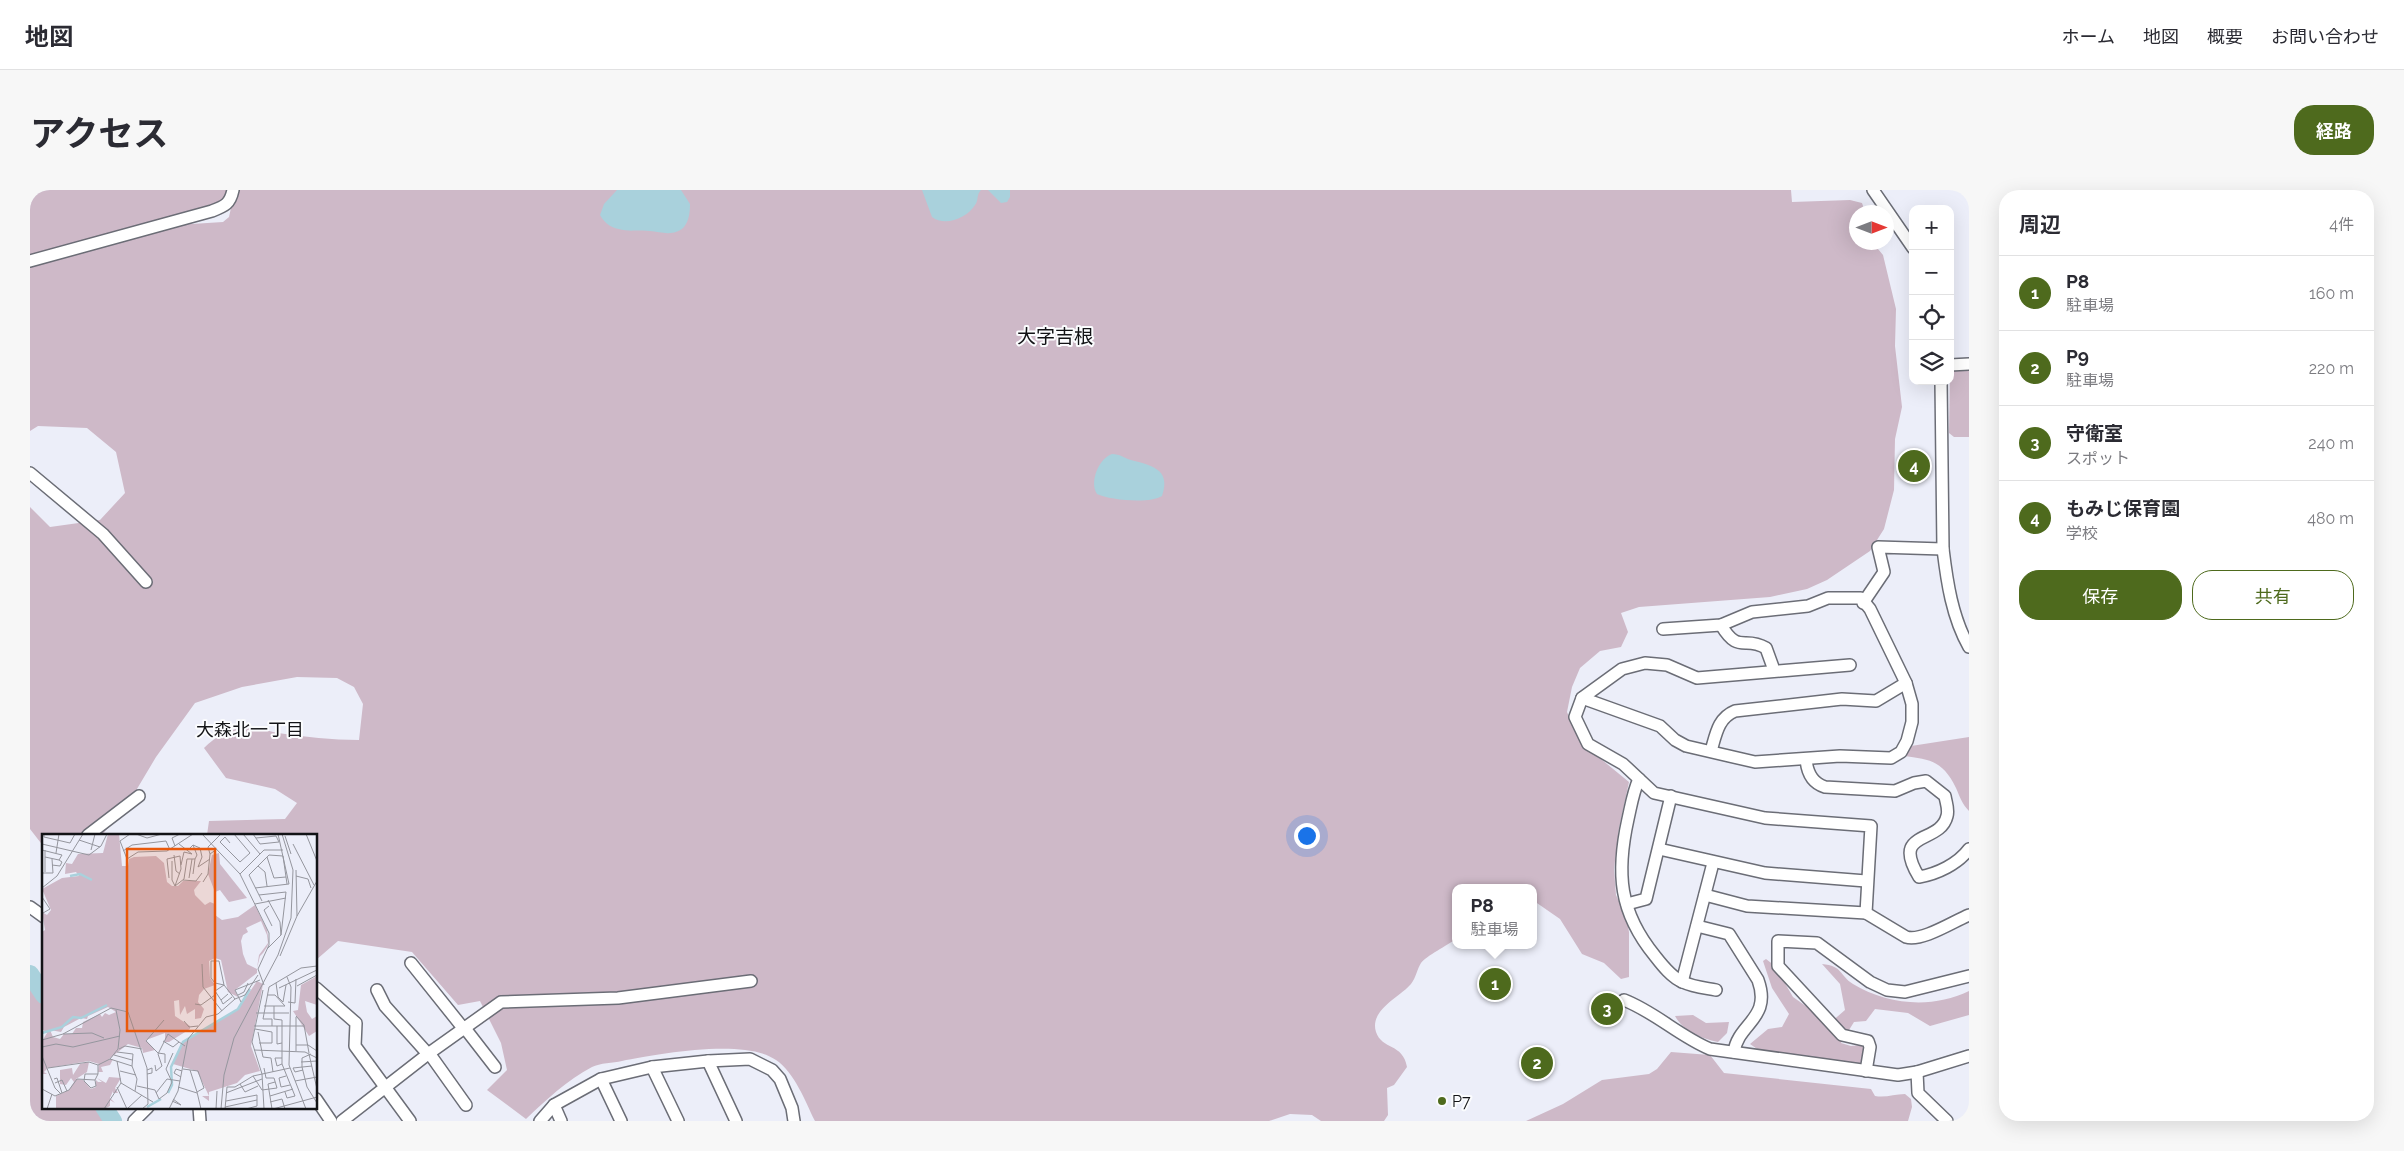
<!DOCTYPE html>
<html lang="ja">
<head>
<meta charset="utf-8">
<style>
	:root { --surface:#fff; --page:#f7f7f7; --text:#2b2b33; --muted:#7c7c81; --line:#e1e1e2; --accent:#4e6a1d }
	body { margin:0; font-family:Raleway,"Noto Sans JP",sans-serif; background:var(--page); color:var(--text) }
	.controls { position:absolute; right:15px; top:15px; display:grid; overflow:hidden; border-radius:10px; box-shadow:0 5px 20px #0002 }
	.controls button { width:45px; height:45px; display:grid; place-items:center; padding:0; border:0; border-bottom:1px solid var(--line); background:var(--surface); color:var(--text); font:25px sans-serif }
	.compass { position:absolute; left:1819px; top:15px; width:45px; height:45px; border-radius:50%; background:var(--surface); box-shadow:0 5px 20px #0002; rotate:90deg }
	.you { position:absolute; left:1276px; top:645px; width:18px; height:18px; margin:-12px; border:4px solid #fff; border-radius:50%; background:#1a73e8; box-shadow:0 0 0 8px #1a73e833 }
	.badge { display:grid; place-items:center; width:32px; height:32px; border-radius:50%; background:var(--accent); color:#fff; font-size:16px; font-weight:700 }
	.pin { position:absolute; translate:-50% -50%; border:2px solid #fff; box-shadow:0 1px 5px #0006 }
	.popup { position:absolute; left:1422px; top:694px; width:85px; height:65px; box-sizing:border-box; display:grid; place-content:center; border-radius:10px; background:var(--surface); filter:drop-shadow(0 1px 4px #0005); font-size:16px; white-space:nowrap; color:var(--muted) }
	.popup b { font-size:19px; color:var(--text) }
	.popup::after { content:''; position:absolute; left:50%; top:100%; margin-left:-10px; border:10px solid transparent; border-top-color:var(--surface) }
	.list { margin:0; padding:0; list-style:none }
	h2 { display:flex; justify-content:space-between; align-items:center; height:65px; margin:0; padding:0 20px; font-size:21px }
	h2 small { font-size:16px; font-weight:400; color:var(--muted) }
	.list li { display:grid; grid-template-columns:32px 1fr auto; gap:15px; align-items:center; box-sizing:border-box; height:75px; padding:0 20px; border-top:1px solid var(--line) }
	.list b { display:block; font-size:19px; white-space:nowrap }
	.list p { margin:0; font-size:16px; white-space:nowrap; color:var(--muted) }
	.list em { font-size:16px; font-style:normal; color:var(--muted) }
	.actions { display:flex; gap:10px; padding:15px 20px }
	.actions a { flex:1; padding:11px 0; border:1px solid var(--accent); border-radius:20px; text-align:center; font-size:18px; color:var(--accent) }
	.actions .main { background:var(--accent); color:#fff }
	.icon { flex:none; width:28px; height:28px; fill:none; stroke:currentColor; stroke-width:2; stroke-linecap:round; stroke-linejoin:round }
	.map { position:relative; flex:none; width:1939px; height:931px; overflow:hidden; border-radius:20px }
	header { display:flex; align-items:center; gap:30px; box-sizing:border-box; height:70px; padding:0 25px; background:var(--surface); border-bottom:1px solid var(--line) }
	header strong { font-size:24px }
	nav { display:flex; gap:28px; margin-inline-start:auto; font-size:18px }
	.intro { display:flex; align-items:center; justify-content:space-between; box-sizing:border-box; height:120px; padding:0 30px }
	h1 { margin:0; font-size:35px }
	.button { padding:12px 22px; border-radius:20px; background:var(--accent); color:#fff; font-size:18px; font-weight:700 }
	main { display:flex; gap:30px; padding:0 30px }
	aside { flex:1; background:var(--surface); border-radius:20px; box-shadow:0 5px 20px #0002 }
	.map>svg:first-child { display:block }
	.green { fill:#ceb9c8 }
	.water { fill:#a9d1dc }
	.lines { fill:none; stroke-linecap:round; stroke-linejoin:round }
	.river { stroke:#a9d1dc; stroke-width:18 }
	.street-casing { stroke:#6b6d76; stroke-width:14 }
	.street { stroke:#fff; stroke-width:11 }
	.poi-dot { fill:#4e6a1d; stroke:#fbfcfe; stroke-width:2 }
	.labels { text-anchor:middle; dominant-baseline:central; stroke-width:4; stroke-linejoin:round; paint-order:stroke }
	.poi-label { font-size:16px; fill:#121316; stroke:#fbfcfe; text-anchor:start }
	.neighbourhood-label { font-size:18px; fill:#121316; stroke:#fbfcfe }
	.quarter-label { font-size:19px; fill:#121316; stroke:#fbfcfe }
	.inset-river { fill:none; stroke:#a9d1dc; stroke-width:2.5 }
	.inset-road { fill:none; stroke:#95969e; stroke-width:1 }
	.view { fill:#e8590c; fill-opacity:0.15; stroke:#e8590c; stroke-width:2.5 }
	.inset-edge { fill:none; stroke:#121316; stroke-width:2.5 }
</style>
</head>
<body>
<header>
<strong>地図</strong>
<nav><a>ホーム</a><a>地図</a><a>概要</a><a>お問い合わせ</a></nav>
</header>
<div class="intro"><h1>アクセス</h1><a class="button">経路</a></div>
<main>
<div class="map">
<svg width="1939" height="931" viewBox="0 0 1939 931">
	<rect width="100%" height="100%" fill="#eceef9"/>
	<g class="green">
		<path d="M 0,0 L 200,0 L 194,13 L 0,68 Z"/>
		<path d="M 205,0 L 1761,0 L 1762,12 L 1820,10 L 1832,13 L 1835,22 L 1826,22 L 1826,52 L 1843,53 L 1853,65 L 1866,119 L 1865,156 L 1872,217 L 1865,249 L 1864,300 L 1854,339 L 1840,361 L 1797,390 L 1777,399 L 1740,407 L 1609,417 L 1591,423 L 1598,442 L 1591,457 L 1570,461 L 1550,478 L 1542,497 L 1537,522 L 1546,543 L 1555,556 L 1599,592 L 1589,638 L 1584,679 L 1586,705 L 1596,726 L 1599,742 L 1599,787 L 1591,789 L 1574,773 L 1552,764 L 1530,729 L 1504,711 L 1504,698 L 1426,698 L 1426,749 C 1418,755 1396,766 1391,773 C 1387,779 1386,788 1381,794 C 1370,807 1339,820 1346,842 C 1352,860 1373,853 1377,877 L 1364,895 L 1357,898 L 1358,925 L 1354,931 L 1291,931 L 1282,925 L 1260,924 L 1239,931 L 785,931 C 775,911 765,883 746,870 C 716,848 627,864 592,871 C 583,873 570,873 562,877 C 537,890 516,910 496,929 L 457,900 L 477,880 L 471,853 L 450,811 L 428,815 L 382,762 L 308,751 L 286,770 L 286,645 L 177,645 L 179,631 L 255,629 L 267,613 L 245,599 L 196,588 L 174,558 C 185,547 198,540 214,537 C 226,535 237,541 248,543 C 275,547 302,550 329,550 L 333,514 L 324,497 L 307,488 L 267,487 L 212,497 L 165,513 L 126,567 L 98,614 L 72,645 L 14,645 L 14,657 L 0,639 L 0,317 L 20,337 L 70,330 L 95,303 L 86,262 L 57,238 L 8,236 L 0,241 L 0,74 L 146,35 L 193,32 L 199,27 Z"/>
		<path d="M 1924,179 L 1939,179 L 1939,247 L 1924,247 L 1919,243 L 1920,181 Z"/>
		<path d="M 1939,547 L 1939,621 C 1932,614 1930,607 1926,598 C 1913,571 1900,569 1873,566 L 1881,556 Z"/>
		<path d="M 1736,769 L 1745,776 L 1763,807 L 1800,833 L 1815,820 L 1810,794 L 1792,774 C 1813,776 1809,785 1823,794 C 1858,815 1902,819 1939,801 L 1939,825 L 1900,836 L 1878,823 L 1845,819 L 1836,831 L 1824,832 L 1811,853 L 1821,856 L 1832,855 L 1835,860 L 1830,874 L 1730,861 L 1720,854 L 1738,839 L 1752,837 L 1759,824 L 1742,798 L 1733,771 Z"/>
		<path d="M 0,784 L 14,807 L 14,917 L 71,917 L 76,931 L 0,931 Z"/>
		<path d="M 1663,825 L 1676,833 L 1699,832 L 1697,843 L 1688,852 C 1671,848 1654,842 1645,826 Z"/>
		<path d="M 1641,862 L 1680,865 L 1694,883 L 1841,899 L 1845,906 C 1856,908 1864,904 1875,904 L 1881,909 L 1882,917 L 1878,931 L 1496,931 L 1533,914 L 1572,890 L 1619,884 L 1627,879 Z"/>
	</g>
	<g class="water">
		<path d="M 587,0 L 651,0 L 660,14 C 660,22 659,31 654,37 C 644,47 631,42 620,41 C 602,40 580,44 570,25 L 574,14 Z"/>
		<path d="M 892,0 L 951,0 C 946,5 949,10 945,15 C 937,28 915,37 902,27 Z"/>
		<path d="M 958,0 L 980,0 L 980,7 L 977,12 L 971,13 Z"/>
		<path d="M 1082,264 C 1090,264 1094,268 1101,270 C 1119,275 1142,278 1132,306 C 1120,314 1079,310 1067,304 C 1059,292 1069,268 1082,264 Z"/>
	</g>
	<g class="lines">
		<g class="river">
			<path d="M 0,784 L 14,805"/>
			<path d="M 74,917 L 83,931"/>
		</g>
		<defs>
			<g id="street">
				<path d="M 1843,0 L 1883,58"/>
				<path d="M 0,71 L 182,21 C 195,16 200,14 203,0"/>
				<path d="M 1920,175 L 1939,174"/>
				<path d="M 1911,191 L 1913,359 C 1917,392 1922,427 1939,457"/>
				<path d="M 0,283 L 73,344 L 116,392"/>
				<path d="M 1833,413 L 1854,382 L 1848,357 L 1913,359"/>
				<path d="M 1691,435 C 1709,465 1714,445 1736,458 L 1744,480"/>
				<path d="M 1633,439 L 1691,435 L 1722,422 L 1778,416 L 1798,408 L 1831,408 L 1840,419 L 1876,493 L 1882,514 L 1882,532 L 1877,551 L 1871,562 L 1861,568 L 1810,566 L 1725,572 L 1656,556 L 1645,550 L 1630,536 L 1552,508 L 1592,479 L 1615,473 L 1637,475 L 1667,488 L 1820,475"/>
				<path d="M 1552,508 L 1545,527 L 1558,554 L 1593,574 L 1624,603 L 1735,628 L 1841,636 L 1836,723 L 1876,747 C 1892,752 1924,731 1939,725"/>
				<path d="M 1681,561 C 1686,544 1688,528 1705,521 L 1812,509 L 1846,511 L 1876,493"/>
				<path d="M 1776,569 C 1777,582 1782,593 1795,597 L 1865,601 L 1884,593 L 1896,591 L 1915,606 C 1916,613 1919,619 1917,626 C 1910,655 1860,639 1889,687 C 1907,684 1928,674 1939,659"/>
				<path d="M 1609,589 C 1603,602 1601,616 1598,629 C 1586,683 1589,722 1625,766 C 1632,775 1642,788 1653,792 C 1663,797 1676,798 1686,800"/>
				<path d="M 58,645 L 109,606"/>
				<path d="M 1629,659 L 1735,683 L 1836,691"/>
				<path d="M 1675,705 L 1717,716 L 1836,723"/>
				<path d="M 1597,714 L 1616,709 L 1641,606"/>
				<path d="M 0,717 L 14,727"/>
				<path d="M 1667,736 L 1699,744 L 1728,790 C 1742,829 1708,833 1704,862"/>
				<path d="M 381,773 L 433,838"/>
				<path d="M 1652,792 L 1683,673"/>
				<path d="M 286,798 L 326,833 L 325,856 L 380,931"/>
				<path d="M 347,800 L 355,816 L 398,864"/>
				<path d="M 1594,810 C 1625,822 1649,846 1680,859 L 1868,885 L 1887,882"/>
				<path d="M 434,837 L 465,877"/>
				<path d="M 399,863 L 436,915"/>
				<path d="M 678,871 L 706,931"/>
				<path d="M 622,877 L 648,931"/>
				<path d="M 1836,881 L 1840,857 L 1838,851 L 1812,845 L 1748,776 L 1748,751 L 1787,753 L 1840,792 L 1857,800 L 1875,802 L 1939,786"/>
				<path d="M 571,889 L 591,931"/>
				<path d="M 286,909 L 301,931"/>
				<path d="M 524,915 L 531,931"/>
				<path d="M 169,917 L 170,931"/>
				<path d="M 104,931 L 118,917"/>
				<path d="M 312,931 L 398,864 L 471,812 L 588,808 L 721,791"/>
				<path d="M 510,931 L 524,915 L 571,889 L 622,877 L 678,871 L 720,869 L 742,880 L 750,889 L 762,918 L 764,931"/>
				<path d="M 1917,931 L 1888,903 L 1887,882 L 1939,866"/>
			</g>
		</defs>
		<use href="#street" class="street-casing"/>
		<use href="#street" class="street"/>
	</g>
	<circle class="poi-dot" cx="1412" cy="911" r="5"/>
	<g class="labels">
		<g class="poi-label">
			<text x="1422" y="911">P7</text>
		</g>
		<g class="neighbourhood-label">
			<text x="220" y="539">大森北一丁目</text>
		</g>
		<g class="quarter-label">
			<text x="1025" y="146">大字吉根</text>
		</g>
	</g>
	<g transform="translate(12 644)">
		<rect width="275" height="275" fill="#eceef9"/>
		<path d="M 66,0 L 77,0 L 80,32 L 86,32 L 87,25 L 92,23 L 114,22 L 122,29 L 125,48 L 130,52 L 136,52 L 141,47 L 159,47 L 152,56 L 153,61 L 163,71 L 168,68 L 173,70 L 173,81 L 180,86 L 196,83 L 213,71 L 225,96 L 227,108 L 225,113 L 221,119 L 218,122 L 215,134 L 217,121 L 226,109 L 225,101 L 219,87 L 204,94 L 206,98 L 201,101 L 199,107 L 201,120 L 205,130 L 215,135 L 215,139 L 193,156 L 196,163 L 186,158 L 179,126 L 173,124 L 167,127 L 168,144 L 173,151 L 162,155 L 157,161 L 156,168 L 162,175 L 159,184 L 153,185 L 153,175 L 145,180 L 143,172 L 138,181 L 137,166 L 132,167 L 133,182 L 148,192 L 148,195 L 127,208 L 123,208 L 123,199 L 104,206 L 113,216 L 101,219 L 100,214 L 86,210 L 67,225 L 71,225 L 68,231 L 59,233 L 61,238 L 56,238 L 57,230 L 47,227 L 6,234 L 2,238 L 5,240 L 1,240 L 0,207 L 5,199 L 0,195 L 0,98 L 3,96 L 0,78 L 5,81 L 9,76 L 0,55 L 20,44 L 37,42 L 34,38 L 23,40 L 24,29 L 30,30 L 36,20 L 61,19 ZM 66,173 L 74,178 L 67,181 L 63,179 L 60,183 L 58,180 L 41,188 L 40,194 L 34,194 L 30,200 L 22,200 L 18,205 L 11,203 L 8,196 L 19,198 L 22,193 L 39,184 L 45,185 L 46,182 ZM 177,19 L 178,30 L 205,64 L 187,68 L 178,56 L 173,58 L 166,40 L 170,21 ZM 275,142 L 275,171 L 263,167 L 265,178 L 270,185 L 275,182 L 275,197 L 267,202 L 251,177 L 256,176 L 259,151 ZM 215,147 L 221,150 L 209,212 L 218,237 L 203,241 L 195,249 L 167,258 L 167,267 L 160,262 L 167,262 L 155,237 L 131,230 L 140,209 L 197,174 ZM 47,228 L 45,238 L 34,245 L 41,246 L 49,255 L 54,253 L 54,246 L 56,248 L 60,248 L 55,244 L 64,249 L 67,243 L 79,244 L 73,254 L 76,259 L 71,259 L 71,257 L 68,264 L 73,269 L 68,266 L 68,272 L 62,275 L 14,275 L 14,262 L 27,256 L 32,248 L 29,244 L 24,251 L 18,250 L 18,236 L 30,234 L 31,241 L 38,230 Z" fill="#ceb9c8" fill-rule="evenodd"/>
		<path class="inset-river" d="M 28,42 L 38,40 L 50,46M 0,199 L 20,193 L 31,183 L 39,184 L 65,171M 126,259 L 130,251 L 129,233 L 141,208 L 196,175 L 208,155M 105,273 L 119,265"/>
		<path class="inset-road" d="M 2,0 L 2,3 L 28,9 L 33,0M 88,0 L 78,7 L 85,25 L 96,18 L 125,17 L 151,0M 94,0 L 105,4 L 120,0M 160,0 L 198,40 L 227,99 L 227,111 L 216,135 L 222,151M 201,0 L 218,20M 211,0 L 218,10 L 237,8 L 234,2 L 214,4M 236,0 L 247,50M 264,0 L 275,27M 243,2 L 249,20M 37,6 L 58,13M 188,9 L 183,3 L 178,8 L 198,28 L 208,19 L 192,0M 0,10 L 47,21 L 59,12 L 65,0M 137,10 L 150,20 L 142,18 L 139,31M 251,10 L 272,51M 133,12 L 130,4 L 138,0M 147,15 L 151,11 L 158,14 L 160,23 L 156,33 L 168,25M 175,15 L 168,20 L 166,13 L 178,1M 0,16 L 20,21 L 17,26 L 3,23M 3,16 L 3,38M 49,16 L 53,0M 81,17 L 90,11 L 124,7 L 128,16M 14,19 L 17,0M 132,21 L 134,37 L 138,40M 225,23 L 232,44 L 244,43M 10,31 L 18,32 L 20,28 L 17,26M 216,32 L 223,38 L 225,52M 254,36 L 255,82M 0,39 L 11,39 L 10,25M 151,40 L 153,25M 198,40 L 222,16 L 241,16M 254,42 L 266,45 L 269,54M 127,44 L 125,25 L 138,22 L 139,35 L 133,52 L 130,46 L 130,27M 147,44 L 150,25M 141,46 L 154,47 L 160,39M 161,48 L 166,40 L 168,20M 133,52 L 142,45 L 145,25 L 153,25 L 155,21 L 151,11M 0,54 L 15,42 L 41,0M 213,54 L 247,50M 217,61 L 244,58 L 239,101 L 225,115M 0,63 L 8,75 L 1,79M 226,66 L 238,88 L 239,101M 220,67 L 207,41 L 227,21 L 241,22 L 245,50M 213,70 L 244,64M 227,72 L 222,76 L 230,92M 238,122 L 255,82 L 275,47M 160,130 L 161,153 L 180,177M 245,143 L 249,153 L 247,231 L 264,275M 234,149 L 236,163 L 241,168 L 244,151M 182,151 L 173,149 L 169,144 L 169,127 L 177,127 L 182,151 L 193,165M 255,152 L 275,141M 227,153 L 221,185 L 230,185 L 230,192 L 262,192M 227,153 L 259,134 L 275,132M 237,154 L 275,136M 221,156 L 210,208 L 220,240 L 222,275M 186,160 L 179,166 L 181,170 L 190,163M 196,161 L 202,158 L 206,149M 226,161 L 233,161 L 243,172M 179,166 L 173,157 L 182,151M 199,168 L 193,156 L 218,146M 246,168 L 253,169 L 254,145M 153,170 L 159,171 L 173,161M 222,172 L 243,172M 232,172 L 232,185 L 240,186 L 240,230 L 253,262 L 245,264 L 243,258M 214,179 L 247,179M 254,182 L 262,191 L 267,219M 122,186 L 104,207 L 116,219 L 123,220 L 123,229M 142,187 L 147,193 L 156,192M 212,192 L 230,192M 235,192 L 235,210 L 240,209M 213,195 L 230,198 L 230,209 L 217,209M 216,198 L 221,223 L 229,224 L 231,238M 21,200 L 50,199 L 62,204M 0,206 L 21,200 L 69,174 L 86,178 L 105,234 L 106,270 L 100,275M 121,207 L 131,213 L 137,208 L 143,212M 254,211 L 266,211 L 275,217M 0,213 L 14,210 L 31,213 L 78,202M 77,215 L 83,212 L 100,215M 212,216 L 263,218 L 275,224M 254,217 L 254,183M 75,218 L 91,220 L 90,232M 267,220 L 275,255M 269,220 L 260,224 L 260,233 L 265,253 L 275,269M 72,221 L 90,226M 0,222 L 13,254 L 19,260M 240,224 L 233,224 L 235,232 L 240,230M 68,225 L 90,232 L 95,245 L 93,257M 75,227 L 79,249M 259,228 L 275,227M 113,231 L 114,237 L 120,232 L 116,220 L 126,200 L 137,208M 6,234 L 47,228 L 56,231 L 68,225 L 76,215 L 78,196 L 74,176M 141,235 L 156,237 L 162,254 L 155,258 L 159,275M 105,236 L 110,234 L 110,239 L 105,240M 148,236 L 155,258M 261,236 L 253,238 L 251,234 L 270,232M 78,237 L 94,241M 56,240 L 43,240 L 42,247 L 49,254 L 54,252 L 53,246 L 56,240 L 56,231M 211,242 L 220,256 L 235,254 L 232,244 L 224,244 L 222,234M 244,242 L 237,244 L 239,253 L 248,251M 139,243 L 132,239 L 134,235 L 140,237M 12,245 L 15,244 L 20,259M 253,247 L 275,243M 13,249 L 20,246 L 25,257M 79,249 L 111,268M 198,250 L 203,258 L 216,252M 95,252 L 113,256 L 117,265 L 125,259 L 130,248 L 124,235 L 131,219M 75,253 L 85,275M 136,253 L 155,259M 0,255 L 13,262 L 27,256 L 35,245 L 53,246M 114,259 L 125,245 L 138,247M 184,259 L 220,245M 228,262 L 251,255M 130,267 L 139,271 L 131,265M 184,267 L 215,261 L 215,272 L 204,275M 228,268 L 240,265 L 243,275M 183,273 L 215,266M 5,275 L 10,260M 62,275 L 79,249M 85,275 L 100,261M 127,275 L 136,257 L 146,205 L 164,183 L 176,180 L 193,165 L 203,161 L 216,141M 174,275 L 175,257M 179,275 L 182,241 L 192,204 L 236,121 L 249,84 L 251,36 L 240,0M 183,275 L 185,253 L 193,253 L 211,242 L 248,234M 230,275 L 226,250 L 233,248M 231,275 L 275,263"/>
		<path class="view" d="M 85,15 L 173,15 L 173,197 L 85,197 Z"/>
		<rect width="275" height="275" class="inset-edge"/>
	</g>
</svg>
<div class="controls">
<button>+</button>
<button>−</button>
<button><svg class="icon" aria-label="locate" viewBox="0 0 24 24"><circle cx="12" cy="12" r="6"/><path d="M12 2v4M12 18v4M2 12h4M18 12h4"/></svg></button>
<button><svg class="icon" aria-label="layers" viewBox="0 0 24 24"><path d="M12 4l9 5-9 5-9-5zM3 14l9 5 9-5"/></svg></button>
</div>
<svg class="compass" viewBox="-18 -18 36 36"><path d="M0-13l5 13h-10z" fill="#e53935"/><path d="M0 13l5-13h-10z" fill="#7c7c81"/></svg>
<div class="you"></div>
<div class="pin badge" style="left:1465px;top:794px">1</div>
<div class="popup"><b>P8</b>駐車場</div>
<div class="pin badge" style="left:1507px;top:873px">2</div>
<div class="pin badge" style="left:1577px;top:819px">3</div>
<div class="pin badge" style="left:1884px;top:276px">4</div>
</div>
<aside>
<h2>周辺<small>4件</small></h2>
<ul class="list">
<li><span class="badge">1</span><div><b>P8</b><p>駐車場</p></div><em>160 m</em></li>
<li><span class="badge">2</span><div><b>P9</b><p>駐車場</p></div><em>220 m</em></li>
<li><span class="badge">3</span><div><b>守衛室</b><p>スポット</p></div><em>240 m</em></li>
<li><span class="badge">4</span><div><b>もみじ保育園</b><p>学校</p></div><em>480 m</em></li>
</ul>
<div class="actions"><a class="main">保存</a><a>共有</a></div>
</aside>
</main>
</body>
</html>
